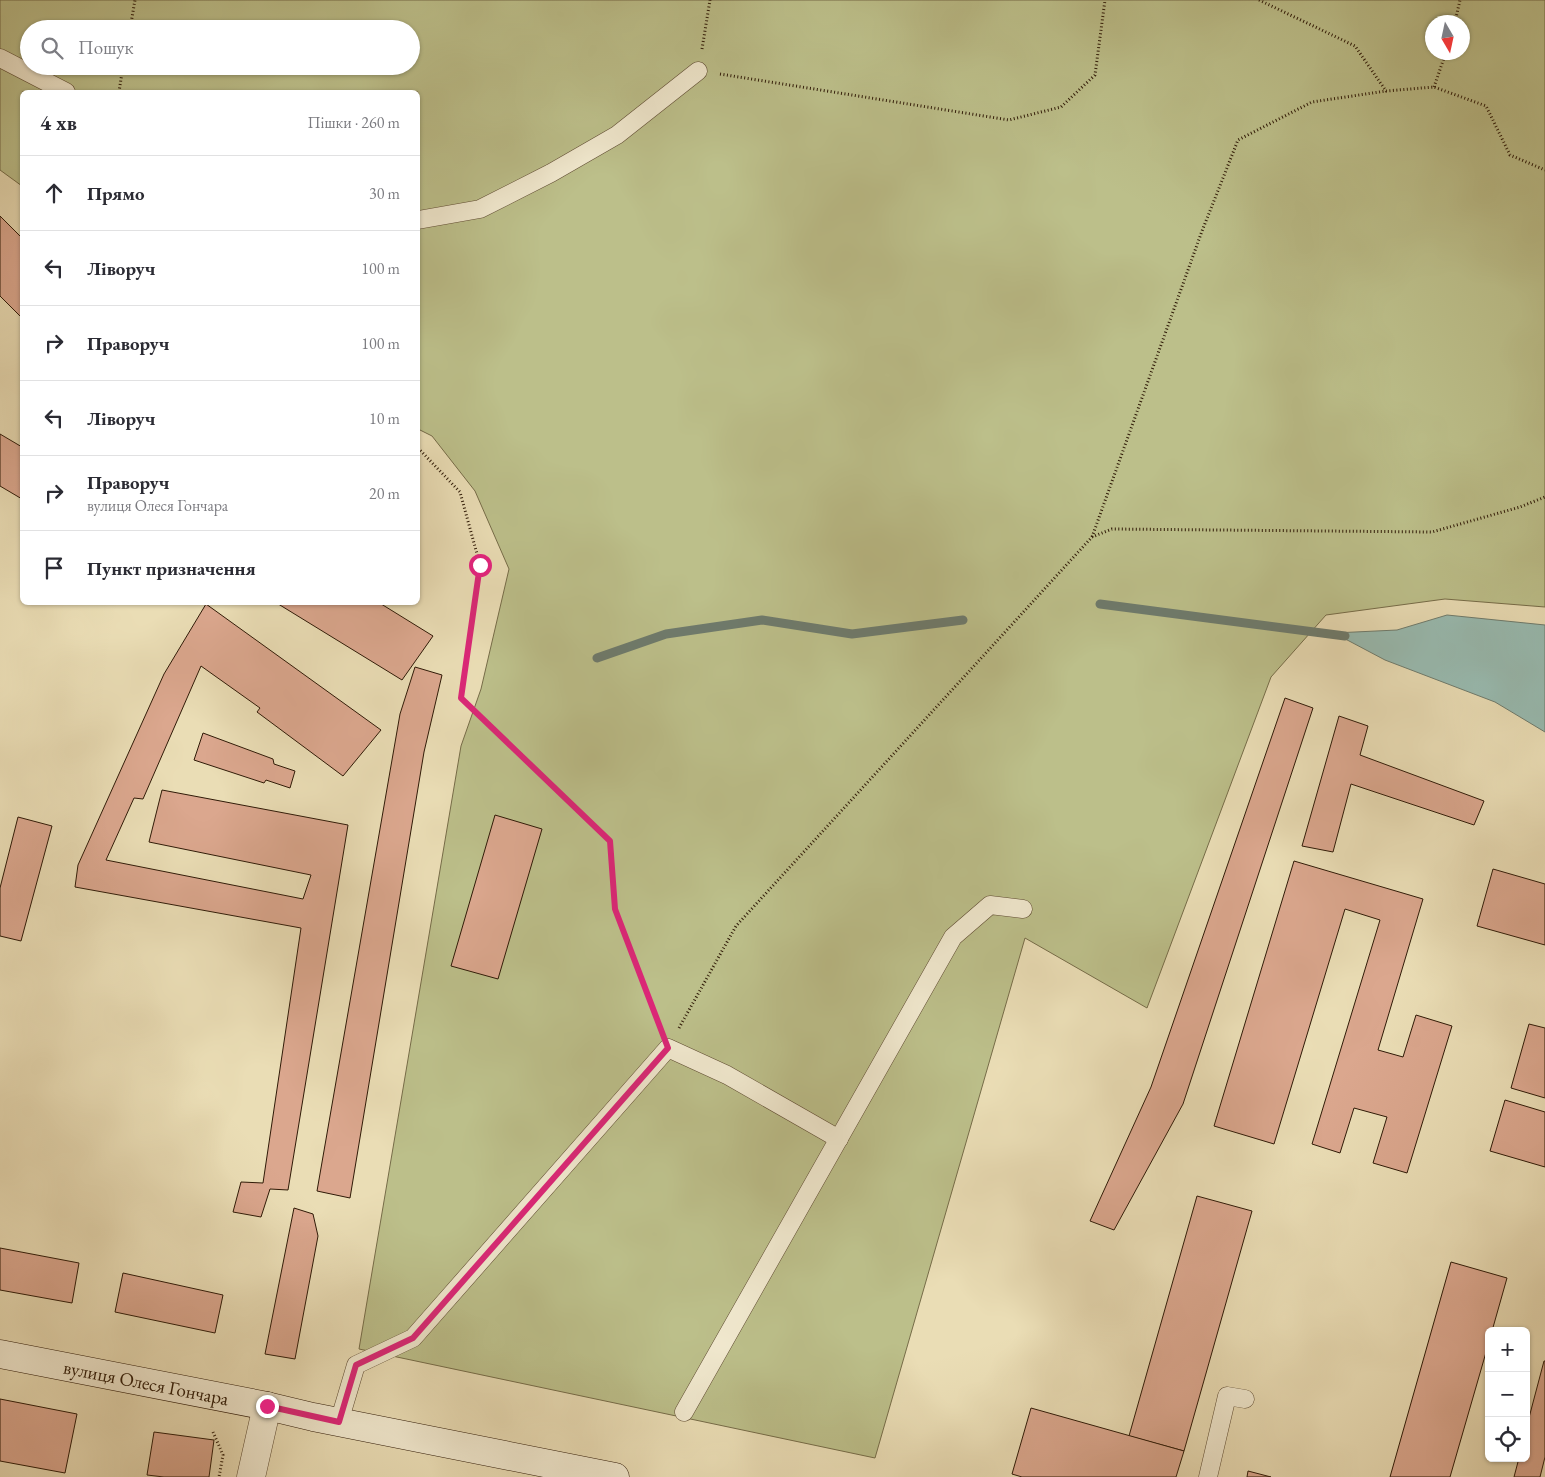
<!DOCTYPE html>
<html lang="uk">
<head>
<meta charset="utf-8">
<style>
	:root { --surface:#fff; --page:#f7f7f7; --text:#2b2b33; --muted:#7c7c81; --line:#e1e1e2 }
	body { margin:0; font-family:"EB Garamond",serif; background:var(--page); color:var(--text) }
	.controls { position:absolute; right:15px; bottom:15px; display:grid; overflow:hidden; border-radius:8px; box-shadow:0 1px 4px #0004 }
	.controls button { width:45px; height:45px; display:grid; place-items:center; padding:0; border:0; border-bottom:1px solid var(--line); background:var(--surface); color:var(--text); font:25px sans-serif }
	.compass { position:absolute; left:1425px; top:15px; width:45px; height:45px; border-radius:50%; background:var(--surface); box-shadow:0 1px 4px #0004; rotate:171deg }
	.stop { position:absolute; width:15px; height:15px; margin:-11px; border:4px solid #db2777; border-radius:50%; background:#fff }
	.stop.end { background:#db2777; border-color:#fff; box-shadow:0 1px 5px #0008 }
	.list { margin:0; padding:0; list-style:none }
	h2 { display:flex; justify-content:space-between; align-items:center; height:65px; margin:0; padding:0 20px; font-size:21px }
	h2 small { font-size:16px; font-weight:400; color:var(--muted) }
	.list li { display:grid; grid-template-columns:32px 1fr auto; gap:15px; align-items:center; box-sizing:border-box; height:75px; padding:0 20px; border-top:1px solid var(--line) }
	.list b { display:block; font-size:19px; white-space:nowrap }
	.list p { margin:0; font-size:16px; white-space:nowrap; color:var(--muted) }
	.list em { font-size:16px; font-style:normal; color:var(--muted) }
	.icon { flex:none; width:28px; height:28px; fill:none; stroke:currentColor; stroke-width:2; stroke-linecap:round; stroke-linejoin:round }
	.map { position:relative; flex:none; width:1545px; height:1477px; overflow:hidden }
	.search { position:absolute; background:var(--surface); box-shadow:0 1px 4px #0004; left:20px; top:20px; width:400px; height:55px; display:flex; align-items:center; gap:12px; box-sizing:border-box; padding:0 18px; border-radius:28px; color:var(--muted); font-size:19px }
	.panel { position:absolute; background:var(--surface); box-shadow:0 1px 4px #0004; left:20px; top:90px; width:400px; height:515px; border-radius:8px }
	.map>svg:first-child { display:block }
	.green { fill:#bcbf8a; stroke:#766c48; fill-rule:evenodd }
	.water { fill:#98bbb1; stroke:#6e7b6d }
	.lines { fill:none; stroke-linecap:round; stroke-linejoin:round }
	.stream { stroke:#6e7b6d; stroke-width:9 }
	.building { fill:#dba78e; stroke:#2f1a07 }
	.lane-casing { stroke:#5e4b32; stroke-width:19 }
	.street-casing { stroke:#5e4b32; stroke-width:29 }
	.secondary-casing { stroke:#2f1a07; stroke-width:29 }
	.path { stroke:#2f1a07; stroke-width:3; stroke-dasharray:1 2.5; stroke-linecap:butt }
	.lane { stroke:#f1e9cf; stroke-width:18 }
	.street { stroke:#f1e9cf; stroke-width:28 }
	.secondary { stroke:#f1e9cf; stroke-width:28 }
	.route { stroke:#db2777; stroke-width:6 }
	.labels { text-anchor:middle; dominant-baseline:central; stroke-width:5; stroke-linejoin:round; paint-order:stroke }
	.street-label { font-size:19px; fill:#2f1a07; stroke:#f1e9cf }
</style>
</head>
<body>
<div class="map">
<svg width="1545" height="1477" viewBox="0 0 1545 1477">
	<rect width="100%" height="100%" fill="#eaddb5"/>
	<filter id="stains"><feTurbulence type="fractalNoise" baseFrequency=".004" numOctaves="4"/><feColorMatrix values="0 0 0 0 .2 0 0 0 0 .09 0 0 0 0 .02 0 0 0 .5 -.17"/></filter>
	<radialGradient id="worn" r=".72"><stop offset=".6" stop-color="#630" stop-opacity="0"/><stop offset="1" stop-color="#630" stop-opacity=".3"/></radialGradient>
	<path class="green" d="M 0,0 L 1545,0 L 1545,607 L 1445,599 L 1326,615 L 1271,677 L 1147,1008 L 1025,938 L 875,1458 L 359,1349 L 461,746 L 481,689 L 509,569 L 475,491 L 432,436 L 418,429 L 418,92 L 22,92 L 22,186 L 0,170 ZM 1432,22 L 1462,22 L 1462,52 L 1432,52 ZM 29,29 L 411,29 L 411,66 L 29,66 Z"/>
	<path class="water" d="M 1447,615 L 1545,625 L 1545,732 L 1495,702 L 1385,660 L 1334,633 L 1397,630 Z"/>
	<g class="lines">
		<g class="stream">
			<path d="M 1100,604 L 1345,636"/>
			<path d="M 597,658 L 666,634 L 762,620 L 852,634 L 963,620"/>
		</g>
	</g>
	<g class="building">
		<path d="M 0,216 L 22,238 L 22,318 L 0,296 Z"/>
		<path d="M 0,434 L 22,447 L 22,499 L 0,486 Z"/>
		<path d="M 275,602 L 378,602 L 433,636 L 402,680 Z"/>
		<path d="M 206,604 L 381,730 L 343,776 L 257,712 L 260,708 L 201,666 L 143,799 L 134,798 L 106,860 L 303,899 L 311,875 L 149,842 L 162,790 L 348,825 L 288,1190 L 270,1189 L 261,1217 L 233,1212 L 241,1182 L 263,1183 L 301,928 L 75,887 L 78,865 L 164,674 Z"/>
		<path d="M 415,667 L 442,675 L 424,752 L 350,1198 L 317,1191 L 400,714 Z"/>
		<path d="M 1285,698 L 1313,708 L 1183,1104 L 1114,1230 L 1090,1221 L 1151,1087 Z"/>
		<path d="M 1339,716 L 1368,726 L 1360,755 L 1484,801 L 1474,825 L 1351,784 L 1333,852 L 1302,846 Z"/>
		<path d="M 203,733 L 273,759 L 274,764 L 295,771 L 290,788 L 266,780 L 264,783 L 194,760 Z"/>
		<path d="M 495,815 L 542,829 L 498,979 L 451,966 Z"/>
		<path d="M 18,817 L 52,826 L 21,941 L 0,936 L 0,888 Z"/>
		<path d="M 1294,861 L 1423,899 L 1378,1050 L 1403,1057 L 1416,1015 L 1452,1026 L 1407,1173 L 1373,1163 L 1387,1117 L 1354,1108 L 1340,1153 L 1312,1144 L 1380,920 L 1345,909 L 1274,1144 L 1214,1126 Z"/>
		<path d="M 1493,869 L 1545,884 L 1545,945 L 1477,926 Z"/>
		<path d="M 1529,1024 L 1545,1028 L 1545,1098 L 1511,1088 Z"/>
		<path d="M 1505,1100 L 1545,1112 L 1545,1167 L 1490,1151 Z"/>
		<path d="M 1197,1196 L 1252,1211 L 1184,1451 L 1129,1436 Z"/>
		<path d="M 294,1208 L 313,1214 L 318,1236 L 295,1359 L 265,1354 Z"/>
		<path d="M 0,1248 L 79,1263 L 72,1303 L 0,1290 Z"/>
		<path d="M 1451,1262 L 1507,1278 L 1492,1331 L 1489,1331 L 1489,1342 L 1450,1477 L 1390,1477 Z"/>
		<path d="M 123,1273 L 223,1295 L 215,1333 L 115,1312 Z"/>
		<path d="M 1544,1361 L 1545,1361 L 1545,1457 L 1540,1477 L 1514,1477 L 1519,1458 L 1526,1458 L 1526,1429 Z"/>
		<path d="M 0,1399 L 77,1414 L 65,1473 L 0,1461 Z"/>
		<path d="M 1031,1408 L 1184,1451 L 1176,1477 L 1022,1477 L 1012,1474 Z"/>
		<path d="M 154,1432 L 214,1440 L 209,1477 L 164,1477 L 147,1475 Z"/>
		<path d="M 1248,1471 L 1271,1477 L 1247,1477 Z"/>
	</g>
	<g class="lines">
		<defs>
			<g id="lane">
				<path d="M 0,58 L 66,92"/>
				<path d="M 418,220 L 480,209 L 551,173 L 617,135 L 698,71"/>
				<path d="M 684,1412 L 953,937 L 990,905 L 1023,909"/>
				<path d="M 339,1422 L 356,1365 L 413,1338 L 668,1048 L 727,1075 L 839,1139"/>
				<path d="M 1208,1477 L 1227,1396 L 1245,1399"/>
			</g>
			<path id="street" d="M 251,1477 L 267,1406"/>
			<g id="secondary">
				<path id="s1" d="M 0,1354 L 267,1406 L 313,1417 L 615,1477"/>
			</g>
		</defs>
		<use href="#lane" class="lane-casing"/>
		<use href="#street" class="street-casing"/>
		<use href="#secondary" class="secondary-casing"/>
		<g class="path">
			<path d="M 1259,0 L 1355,46 L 1386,91 L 1434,87 L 1486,106 L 1510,155 L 1545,170"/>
			<path d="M 1455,22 L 1460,0"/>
			<path d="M 130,29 L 135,0"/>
			<path d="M 702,49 L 710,0"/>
			<path d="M 720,74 L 1009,120 L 1061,107 L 1095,75 L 1105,0"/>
			<path d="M 1434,87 L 1446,52"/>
			<path d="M 119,92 L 123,66"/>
			<path d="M 418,448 L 460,492 L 480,565 L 461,697 L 611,841 L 615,909 L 660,1027"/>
			<path d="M 1092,537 L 1202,231 L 1238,140 L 1312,102 L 1386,91"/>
			<path d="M 679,1028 L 736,926 L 1092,537 L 1112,529 L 1432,532 L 1520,507 L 1545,497"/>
			<path d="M 213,1432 L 223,1455 L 219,1477"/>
		</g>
		<use href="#lane" class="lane"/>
		<use href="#street" class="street"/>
		<use href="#secondary" class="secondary"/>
	</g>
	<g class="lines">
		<path class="route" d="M 267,1406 L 339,1422 L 356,1365 L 413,1338 L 668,1048 L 615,909 L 610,841 L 461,698 L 480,565"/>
	</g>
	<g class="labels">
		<g class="street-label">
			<text stroke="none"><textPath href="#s1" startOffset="149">вулиця Олеся Гончара</textPath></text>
		</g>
	</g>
	<rect width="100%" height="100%" filter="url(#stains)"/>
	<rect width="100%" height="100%" fill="url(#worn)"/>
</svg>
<div class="controls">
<button>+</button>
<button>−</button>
<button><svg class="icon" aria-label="locate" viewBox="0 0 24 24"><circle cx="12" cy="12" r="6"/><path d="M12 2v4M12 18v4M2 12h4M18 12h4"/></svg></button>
</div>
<svg class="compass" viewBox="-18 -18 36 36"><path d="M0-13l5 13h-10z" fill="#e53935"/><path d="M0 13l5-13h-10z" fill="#7c7c81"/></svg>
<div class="stop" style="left:480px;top:565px"></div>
<div class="stop end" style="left:267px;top:1406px"></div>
<div class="search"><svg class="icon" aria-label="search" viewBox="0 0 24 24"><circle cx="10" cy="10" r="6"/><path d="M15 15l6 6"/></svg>Пошук</div>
<section class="panel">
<h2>4 хв<small>Пішки · 260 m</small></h2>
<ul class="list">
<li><svg class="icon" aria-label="ahead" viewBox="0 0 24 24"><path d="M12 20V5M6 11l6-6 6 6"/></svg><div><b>Прямо</b></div><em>30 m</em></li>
<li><svg class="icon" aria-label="left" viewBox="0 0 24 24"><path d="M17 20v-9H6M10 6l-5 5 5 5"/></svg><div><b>Ліворуч</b></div><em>100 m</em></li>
<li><svg class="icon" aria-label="right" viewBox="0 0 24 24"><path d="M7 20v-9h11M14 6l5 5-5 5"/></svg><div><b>Праворуч</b></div><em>100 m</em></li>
<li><svg class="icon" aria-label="left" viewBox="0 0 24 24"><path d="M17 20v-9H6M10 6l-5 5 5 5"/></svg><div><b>Ліворуч</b></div><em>10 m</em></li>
<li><svg class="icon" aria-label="right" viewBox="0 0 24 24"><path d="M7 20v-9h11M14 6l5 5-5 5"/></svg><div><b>Праворуч</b><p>вулиця Олеся Гончара</p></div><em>20 m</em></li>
<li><svg class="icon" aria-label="arrive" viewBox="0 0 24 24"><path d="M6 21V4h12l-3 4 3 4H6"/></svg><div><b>Пункт призначення</b></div></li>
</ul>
</section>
</div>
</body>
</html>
